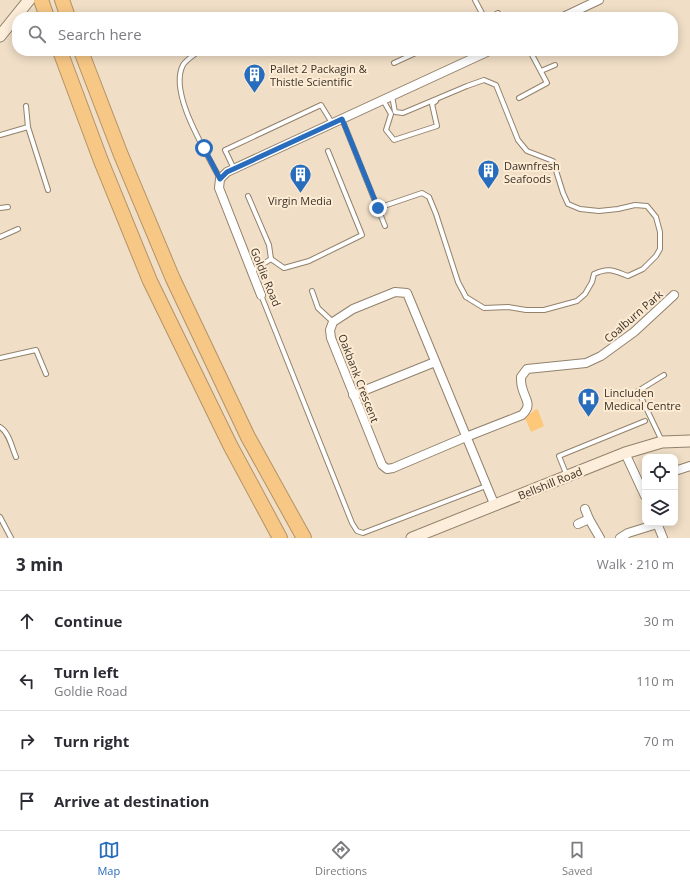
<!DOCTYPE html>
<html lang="en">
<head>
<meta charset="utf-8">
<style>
	:root { --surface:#fff; --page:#f2f2f3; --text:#2b2b33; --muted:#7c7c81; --line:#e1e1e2; --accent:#286dbd }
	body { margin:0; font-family:"Open Sans",sans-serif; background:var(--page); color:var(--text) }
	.controls { position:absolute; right:12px; bottom:12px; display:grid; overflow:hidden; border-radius:8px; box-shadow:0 2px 10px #0003 }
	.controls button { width:36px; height:36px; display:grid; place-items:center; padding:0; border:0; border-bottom:1px solid var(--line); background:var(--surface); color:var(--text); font:20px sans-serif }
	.stop { position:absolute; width:12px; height:12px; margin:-9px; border:3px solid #286dbd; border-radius:50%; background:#fff }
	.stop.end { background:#286dbd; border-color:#fff; box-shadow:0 1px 4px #0008 }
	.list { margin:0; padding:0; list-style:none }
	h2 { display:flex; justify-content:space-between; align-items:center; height:52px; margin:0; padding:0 16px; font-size:17px }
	h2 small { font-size:13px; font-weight:400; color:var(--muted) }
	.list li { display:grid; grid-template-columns:26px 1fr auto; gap:12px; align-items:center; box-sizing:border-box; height:60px; padding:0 16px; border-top:1px solid var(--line) }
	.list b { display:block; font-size:15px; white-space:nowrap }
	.list p { margin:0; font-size:13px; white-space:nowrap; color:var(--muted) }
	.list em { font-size:13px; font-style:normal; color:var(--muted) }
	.icon { flex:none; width:22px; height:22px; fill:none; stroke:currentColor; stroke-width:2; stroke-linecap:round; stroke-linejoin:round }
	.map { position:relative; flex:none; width:690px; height:538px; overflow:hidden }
	.search { position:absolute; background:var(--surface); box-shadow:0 2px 10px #0003; left:12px; right:12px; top:12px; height:44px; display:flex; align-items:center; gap:10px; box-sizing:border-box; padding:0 14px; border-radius:16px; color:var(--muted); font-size:15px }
	.sheet { height:292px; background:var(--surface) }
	nav { display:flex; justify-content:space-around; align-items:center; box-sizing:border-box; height:56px; border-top:1px solid var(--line); background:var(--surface); font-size:11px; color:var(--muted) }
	nav a { display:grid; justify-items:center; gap:2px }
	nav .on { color:var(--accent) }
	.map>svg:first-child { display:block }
	.green { fill:#fec87b }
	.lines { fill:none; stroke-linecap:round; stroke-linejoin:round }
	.lane-casing { stroke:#92826c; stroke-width:6 }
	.street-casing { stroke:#92826c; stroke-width:10 }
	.secondary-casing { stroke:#92826c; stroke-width:13 }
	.highway-casing { stroke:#b49365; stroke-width:16 }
	.lane { stroke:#fff; stroke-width:4 }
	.street { stroke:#fff; stroke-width:8 }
	.secondary { stroke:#fdeedb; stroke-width:11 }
	.highway { stroke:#f7c786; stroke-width:14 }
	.route { stroke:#286dbd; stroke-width:5 }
	.labels { text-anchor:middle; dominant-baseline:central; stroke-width:4; stroke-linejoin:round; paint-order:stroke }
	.poi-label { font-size:11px; fill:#393229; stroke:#fdebd3; text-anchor:start }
	.street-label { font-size:11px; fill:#393229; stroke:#fdebd3 }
</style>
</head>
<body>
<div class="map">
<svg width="690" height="538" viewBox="0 0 690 538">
	<rect width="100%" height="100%" fill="#f0dec6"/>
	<path class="green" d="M 536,409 L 538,410 L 544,426 L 531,432 L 525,418 Z"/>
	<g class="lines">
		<defs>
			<g id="lane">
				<path d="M 475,0 L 484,17"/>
				<path d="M 491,17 L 498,13"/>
				<path d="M 199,51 C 194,55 186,60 183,65 C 168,93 207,153 220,179"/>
				<path d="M 394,63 L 420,51"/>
				<path d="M 541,71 L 555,65"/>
				<path d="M 519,98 L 547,83 L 530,51"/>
				<path d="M 383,100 L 391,114 L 386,130 L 394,140 L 437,126 L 432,104 L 436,101"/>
				<path d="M 26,106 L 28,127 L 48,190"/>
				<path d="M 342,119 L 385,226"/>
				<path d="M 0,135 L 28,127"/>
				<path d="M 234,169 L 225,150 L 321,105 L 332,123"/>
				<path d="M 248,196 L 269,245 L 271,259 L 252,271"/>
				<path d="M 0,208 L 8,207"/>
				<path d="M 378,208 L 422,193 L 429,197 L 436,214 L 458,282 L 466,297 L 484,308 L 508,307 L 526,310 L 544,310 L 577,301 L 585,294 L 592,282 L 594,274 C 609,267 614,271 628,276 L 643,269 L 656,256 L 660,249 L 660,232 L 656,217 L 647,206 L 635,205 L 618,209 L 599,211 L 580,209 L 568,204 L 563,193 L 553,161 L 527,151 L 518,140 L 496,85 L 484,80 L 467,86 L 403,113 L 395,112 L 392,96"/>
				<path d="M 0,237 L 18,229"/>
				<path d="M 271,259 L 284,268 L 309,261 L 362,235 L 328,151"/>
				<path d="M 312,291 L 318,308 L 333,322"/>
				<path d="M 261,295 L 352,523 L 357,531 L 363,533 L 486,486"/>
				<path d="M 0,358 L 36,350 L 46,374"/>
				<path d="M 0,427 C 9,432 12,448 16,457"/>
				<path d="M 662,441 L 638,391 L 664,375"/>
				<path d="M 567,476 L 559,456 L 645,421"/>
				<path d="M 0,517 L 11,538"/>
			</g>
			<g id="street">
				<path d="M 563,17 L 599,0"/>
				<path d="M 261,295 L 219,188 L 220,179 L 227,172 L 489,51"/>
				<path d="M 353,395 L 435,362"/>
				<path d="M 625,453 L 645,496"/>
				<path d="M 675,471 L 690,466"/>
				<path d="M 495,506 C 465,435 436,364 407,293 L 395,292 L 353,309 L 333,322 L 330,330 L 331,338 L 382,465 L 387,469 L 393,468 L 466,437 L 522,415 C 533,404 525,400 522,387 C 521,384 521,380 521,377 L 527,369 L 586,363 L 601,356 L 634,332 L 674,295"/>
				<path d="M 585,509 L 589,519 L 600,538"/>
				<path d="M 657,523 L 663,538"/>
				<path d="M 578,524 L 589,519"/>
				<path d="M 620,538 L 628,533 L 657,524"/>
			</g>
			<g id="secondary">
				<path d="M 0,36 L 29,0"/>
				<path d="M 412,538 L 625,453 L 662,442 L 690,441"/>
			</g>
			<g id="highway">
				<path d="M 41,0 L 47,17"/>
				<path d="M 62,0 L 68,17"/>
				<path d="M 60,51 L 101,161 L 150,281 L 230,445 L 280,538"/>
				<path d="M 81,51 L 121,155 L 173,279 L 248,437 L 304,538"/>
			</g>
		</defs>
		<use href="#lane" class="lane-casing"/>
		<use href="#street" class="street-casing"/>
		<use href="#secondary" class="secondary-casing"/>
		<use href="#highway" class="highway-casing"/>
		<use href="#lane" class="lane"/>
		<use href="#street" class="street"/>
		<use href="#secondary" class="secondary"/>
		<use href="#highway" class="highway"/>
	</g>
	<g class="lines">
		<path class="route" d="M 204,148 L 220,179 L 227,172 L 342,119 L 378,208"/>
	</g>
	<defs>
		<symbol id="building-pin" viewBox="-11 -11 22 30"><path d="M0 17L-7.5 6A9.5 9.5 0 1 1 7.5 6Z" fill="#286dbd" stroke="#fdebd3"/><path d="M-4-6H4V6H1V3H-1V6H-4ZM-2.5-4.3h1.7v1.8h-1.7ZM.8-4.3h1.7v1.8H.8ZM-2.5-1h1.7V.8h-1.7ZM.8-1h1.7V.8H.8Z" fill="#fff"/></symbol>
		<symbol id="hospital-pin" viewBox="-11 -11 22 30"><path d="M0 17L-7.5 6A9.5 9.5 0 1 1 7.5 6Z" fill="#286dbd" stroke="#fdebd3"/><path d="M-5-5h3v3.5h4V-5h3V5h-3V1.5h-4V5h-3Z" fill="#fff"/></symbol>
	</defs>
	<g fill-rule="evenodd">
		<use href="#building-pin" x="242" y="62" width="25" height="34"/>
		<use href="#building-pin" x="476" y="158" width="25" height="34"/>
		<use href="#building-pin" x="288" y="162" width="25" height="34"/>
		<use href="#hospital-pin" x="576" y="386" width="25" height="34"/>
	</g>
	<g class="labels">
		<g class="poi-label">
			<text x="270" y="68">Pallet 2 Packagin &amp;<tspan x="270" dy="13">Thistle Scientific</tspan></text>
			<text x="504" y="165">Dawnfresh<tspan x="504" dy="13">Seafoods</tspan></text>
			<text x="300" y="200" text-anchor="middle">Virgin Media</text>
			<text x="604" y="392">Lincluden<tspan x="604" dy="13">Medical Centre</tspan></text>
		</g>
		<g class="street-label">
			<text transform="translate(266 277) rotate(68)">Goldie Road</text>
			<text transform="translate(633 316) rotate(-41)">Coalburn Park</text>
			<text transform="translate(359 378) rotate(69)">Oakbank Crescent</text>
			<text transform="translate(550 483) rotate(-22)">Bellshill Road</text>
		</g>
	</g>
</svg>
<div class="controls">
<button><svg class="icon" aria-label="locate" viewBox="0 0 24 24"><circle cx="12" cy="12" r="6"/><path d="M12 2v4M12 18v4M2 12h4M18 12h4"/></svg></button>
<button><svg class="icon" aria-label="layers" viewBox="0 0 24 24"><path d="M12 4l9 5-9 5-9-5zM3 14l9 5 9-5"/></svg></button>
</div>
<div class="stop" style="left:204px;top:148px"></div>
<div class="stop end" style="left:378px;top:208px"></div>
<div class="search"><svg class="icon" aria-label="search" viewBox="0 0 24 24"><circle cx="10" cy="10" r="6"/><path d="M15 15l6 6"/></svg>Search here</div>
</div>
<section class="sheet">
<h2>3 min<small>Walk · 210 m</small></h2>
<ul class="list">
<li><svg class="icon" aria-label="ahead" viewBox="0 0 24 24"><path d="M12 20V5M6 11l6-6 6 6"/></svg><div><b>Continue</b></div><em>30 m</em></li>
<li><svg class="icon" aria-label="left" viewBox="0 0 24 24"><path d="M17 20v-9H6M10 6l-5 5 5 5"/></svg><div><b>Turn left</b><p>Goldie Road</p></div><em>110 m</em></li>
<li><svg class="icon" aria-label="right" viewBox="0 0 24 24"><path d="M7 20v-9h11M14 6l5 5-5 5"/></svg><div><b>Turn right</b></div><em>70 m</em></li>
<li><svg class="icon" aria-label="arrive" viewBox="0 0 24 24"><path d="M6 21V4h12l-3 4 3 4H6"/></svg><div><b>Arrive at destination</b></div></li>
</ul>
</section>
<nav>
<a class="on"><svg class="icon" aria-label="map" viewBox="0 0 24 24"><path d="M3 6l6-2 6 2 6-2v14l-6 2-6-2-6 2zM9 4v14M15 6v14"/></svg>Map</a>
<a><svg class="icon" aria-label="directions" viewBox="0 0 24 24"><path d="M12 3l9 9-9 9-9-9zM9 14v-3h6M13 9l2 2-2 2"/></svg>Directions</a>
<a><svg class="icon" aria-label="saved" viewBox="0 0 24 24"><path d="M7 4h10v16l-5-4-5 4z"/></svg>Saved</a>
</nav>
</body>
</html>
